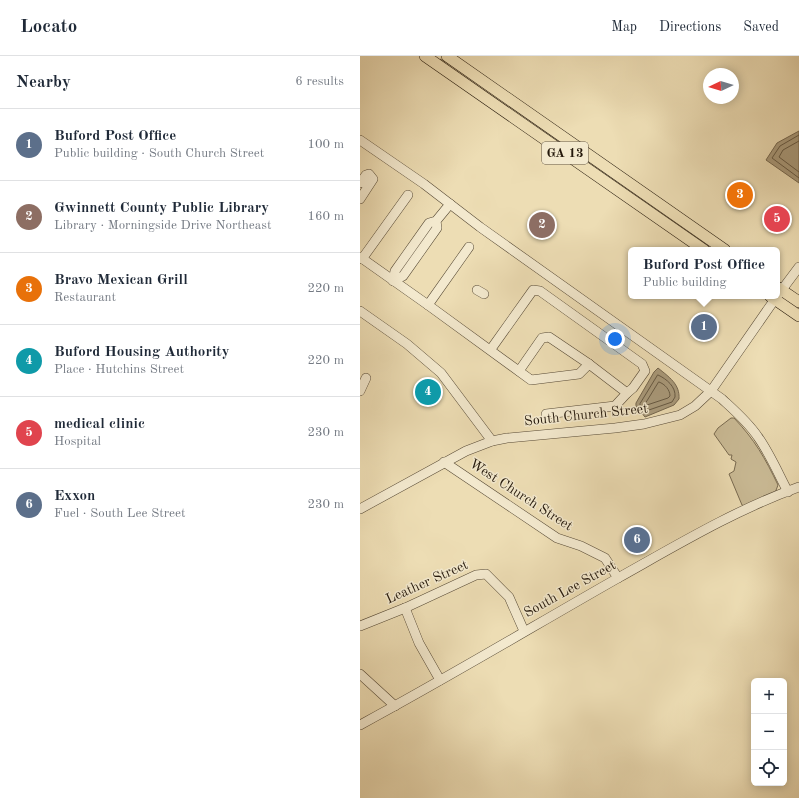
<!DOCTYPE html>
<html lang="en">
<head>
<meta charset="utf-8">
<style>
	:root { --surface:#fff; --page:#f2f2f3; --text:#1f2937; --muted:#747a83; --line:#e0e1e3; --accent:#8f2418 }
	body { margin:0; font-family:"Old Standard TT",serif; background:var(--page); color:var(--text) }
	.controls { position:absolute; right:12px; bottom:12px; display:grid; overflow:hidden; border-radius:6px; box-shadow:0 2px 10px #0003 }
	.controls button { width:36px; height:36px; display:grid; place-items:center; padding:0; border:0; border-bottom:1px solid var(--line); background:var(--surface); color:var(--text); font:20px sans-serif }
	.compass { position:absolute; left:343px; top:12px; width:36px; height:36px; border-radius:50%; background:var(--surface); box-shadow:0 2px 10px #0003; rotate:266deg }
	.you { position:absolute; left:255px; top:283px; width:14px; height:14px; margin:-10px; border:3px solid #fff; border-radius:50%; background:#1a73e8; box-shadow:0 0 0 6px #1a73e833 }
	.badge { display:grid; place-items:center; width:26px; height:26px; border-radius:50%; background:var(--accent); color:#fff; font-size:13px; font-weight:700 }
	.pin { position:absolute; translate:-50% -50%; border:2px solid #fff; box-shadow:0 1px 4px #0006 }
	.popup { position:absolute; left:268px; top:191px; width:152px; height:52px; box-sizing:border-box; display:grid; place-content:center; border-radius:6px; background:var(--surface); filter:drop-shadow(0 1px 3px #0005); font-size:13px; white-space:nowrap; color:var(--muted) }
	.popup b { font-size:15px; color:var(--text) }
	.popup::after { content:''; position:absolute; left:50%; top:100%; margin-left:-8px; border:8px solid transparent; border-top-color:var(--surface) }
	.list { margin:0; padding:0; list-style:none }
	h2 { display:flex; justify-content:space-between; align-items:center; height:52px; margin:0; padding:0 16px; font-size:17px }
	h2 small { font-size:13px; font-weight:400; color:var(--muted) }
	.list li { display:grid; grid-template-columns:26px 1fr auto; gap:12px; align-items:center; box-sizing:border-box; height:72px; padding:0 16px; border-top:1px solid var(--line) }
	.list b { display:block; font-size:15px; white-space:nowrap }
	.list p { margin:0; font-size:13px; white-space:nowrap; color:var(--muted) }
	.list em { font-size:13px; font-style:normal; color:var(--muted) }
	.icon { flex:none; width:22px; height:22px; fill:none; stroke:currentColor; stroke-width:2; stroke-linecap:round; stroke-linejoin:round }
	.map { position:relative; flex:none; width:439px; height:742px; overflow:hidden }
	header { display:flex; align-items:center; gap:24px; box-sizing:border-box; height:56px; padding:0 20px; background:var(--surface); border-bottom:1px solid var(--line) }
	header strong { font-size:19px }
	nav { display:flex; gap:22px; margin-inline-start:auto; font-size:14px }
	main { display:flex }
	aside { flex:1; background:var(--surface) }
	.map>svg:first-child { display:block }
	.green { fill:#cbbc97; stroke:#786a51 }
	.water { fill:#a99a7b; stroke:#74664e }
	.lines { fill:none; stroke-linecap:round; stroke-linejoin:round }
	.shore { stroke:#665943; stroke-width:1 }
	.minor-casing { stroke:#564935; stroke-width:10 }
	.major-casing { stroke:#24180b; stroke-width:12 }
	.minor { stroke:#f3e9ce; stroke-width:9 }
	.major { stroke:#edddb4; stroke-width:11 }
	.labels { text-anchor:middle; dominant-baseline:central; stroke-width:3; stroke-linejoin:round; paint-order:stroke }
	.shield { fill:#f3e9ce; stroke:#625746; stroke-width:1 }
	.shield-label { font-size:13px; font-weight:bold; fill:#24180b }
	.street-label { font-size:14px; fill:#24180b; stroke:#f3e9ce }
</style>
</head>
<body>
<header>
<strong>Locato</strong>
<nav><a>Map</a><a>Directions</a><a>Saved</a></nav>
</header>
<main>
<aside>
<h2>Nearby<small>6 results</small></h2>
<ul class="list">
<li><span class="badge" style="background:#5c6f8a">1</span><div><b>Buford Post Office</b><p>Public building · South Church Street</p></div><em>100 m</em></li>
<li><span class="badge" style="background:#8d6e63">2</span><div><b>Gwinnett County Public Library</b><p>Library · Morningside Drive Northeast</p></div><em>160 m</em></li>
<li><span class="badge" style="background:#e8710a">3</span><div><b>Bravo Mexican Grill</b><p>Restaurant</p></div><em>220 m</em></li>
<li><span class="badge" style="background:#0f9aa8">4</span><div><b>Buford Housing Authority</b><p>Place · Hutchins Street</p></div><em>220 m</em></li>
<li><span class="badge" style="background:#e0444e">5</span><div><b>medical clinic</b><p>Hospital</p></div><em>230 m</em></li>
<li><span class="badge" style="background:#5c6f8a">6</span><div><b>Exxon</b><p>Fuel · South Lee Street</p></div><em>230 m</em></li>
</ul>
</aside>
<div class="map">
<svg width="439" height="742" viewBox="0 0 439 742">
	<rect width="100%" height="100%" fill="#edddb4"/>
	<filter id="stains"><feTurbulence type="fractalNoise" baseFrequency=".005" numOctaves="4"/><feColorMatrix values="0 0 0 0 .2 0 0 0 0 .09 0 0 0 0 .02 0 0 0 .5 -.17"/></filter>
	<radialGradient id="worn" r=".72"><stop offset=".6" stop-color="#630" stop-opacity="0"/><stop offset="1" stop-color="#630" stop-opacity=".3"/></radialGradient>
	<g class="green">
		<path d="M 80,3 L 96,11 L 224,101 L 223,102 L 209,95 L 80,4 Z"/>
		<path d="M 371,362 L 374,362 C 395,384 405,402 418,429 L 415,437 L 384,450 L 382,449 L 369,418 L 374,415 L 376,406 L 371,403 L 372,399 L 369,399 L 354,378 L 358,372 Z"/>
	</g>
	<g class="water">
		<path d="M 439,75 L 439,127 L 406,104 L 417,87 Z"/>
		<path d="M 298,312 C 309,321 320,328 319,343 L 314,349 L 285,361 C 281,356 275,353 276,347 L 294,316 Z"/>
	</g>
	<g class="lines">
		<g class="shore">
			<path d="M 439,79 L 420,90 L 412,102 L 439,122"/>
			<path d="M 439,85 L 423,94 L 419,101 L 439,116"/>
			<path d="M 298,319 C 307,323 316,331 315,341 L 312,346 L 286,355 L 280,350 L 280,348 Z"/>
			<path d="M 299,326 C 305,328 310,334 310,340 L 308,342 L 287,349 L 286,347 Z"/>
		</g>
		<defs>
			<g id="minor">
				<path d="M 0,84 L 64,128 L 120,171 L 362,343 C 375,355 388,366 398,381 C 410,398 418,417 428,436"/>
				<path d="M 0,127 L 6,119 L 9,118 L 13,123 L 0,143"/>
				<path d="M 76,165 L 77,172 L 43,220 L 33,225 L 35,215 L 69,167 L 76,165 L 90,148"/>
				<path d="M 0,201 L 68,249 L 171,324 L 219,318 L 229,308 L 267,337 L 255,350 L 186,358"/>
				<path d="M 2,203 L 48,139"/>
				<path d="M 117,234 L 124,238"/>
				<path d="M 68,249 L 109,191"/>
				<path d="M 0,255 L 47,288 L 81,317 L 132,385"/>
				<path d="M 131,293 L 173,234 L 180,235 L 282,308 L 285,315 L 273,332 L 267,337"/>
				<path d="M 159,315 L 182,282 L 189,281 L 229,308"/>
				<path d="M 0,335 L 6,322"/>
				<path d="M 84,406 L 197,482 L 221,490 L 245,502 L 258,522"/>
				<path d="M 0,453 L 106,395 L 132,385 L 147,382 L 255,372 L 284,368 L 320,359 L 335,350 L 351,335 L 415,243 L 439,211"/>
				<path d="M 45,552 L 59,587 L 80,624"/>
				<path d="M 0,570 L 45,552 L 116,519 L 126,518 L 149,541 L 164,575"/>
				<path d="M 0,618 L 35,650"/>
				<path d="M 0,669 C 87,622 172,571 258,522 C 317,489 375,454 439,431"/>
			</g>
			<g id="major">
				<path d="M 65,0 L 344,194"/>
				<path d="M 87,0 L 365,194"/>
				<path d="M 417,231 L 439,246"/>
				<path d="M 410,240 L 439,260"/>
			</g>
		</defs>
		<use href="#minor" class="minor-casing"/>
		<use href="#major" class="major-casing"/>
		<use href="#minor" class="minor"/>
		<use href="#major" class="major"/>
	</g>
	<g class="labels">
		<rect class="shield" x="182" y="86" width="46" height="22" rx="3"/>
		<g class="shield-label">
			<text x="205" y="97">GA 13</text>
		</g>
		<g class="street-label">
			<text transform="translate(226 359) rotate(-6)">South Church Street</text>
			<text transform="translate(161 439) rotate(33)">West Church Street</text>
			<text transform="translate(67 526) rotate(-24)">Leather Street</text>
			<text transform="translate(210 533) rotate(-29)">South Lee Street</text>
		</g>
	</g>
	<rect width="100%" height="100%" filter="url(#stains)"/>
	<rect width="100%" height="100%" fill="url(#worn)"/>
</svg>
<div class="controls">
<button>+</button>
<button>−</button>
<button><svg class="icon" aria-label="locate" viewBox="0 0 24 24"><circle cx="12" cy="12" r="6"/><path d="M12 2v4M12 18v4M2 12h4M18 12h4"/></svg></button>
</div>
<svg class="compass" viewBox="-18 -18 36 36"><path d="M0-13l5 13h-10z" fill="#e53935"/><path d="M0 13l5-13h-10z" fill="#747a83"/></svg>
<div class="you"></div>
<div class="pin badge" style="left:344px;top:271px;background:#5c6f8a">1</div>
<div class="popup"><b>Buford Post Office</b>Public building</div>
<div class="pin badge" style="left:182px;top:169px;background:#8d6e63">2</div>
<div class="pin badge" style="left:380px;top:139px;background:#e8710a">3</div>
<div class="pin badge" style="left:68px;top:336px;background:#0f9aa8">4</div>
<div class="pin badge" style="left:417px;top:163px;background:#e0444e">5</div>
<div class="pin badge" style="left:277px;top:484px;background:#5c6f8a">6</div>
</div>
</main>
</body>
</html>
